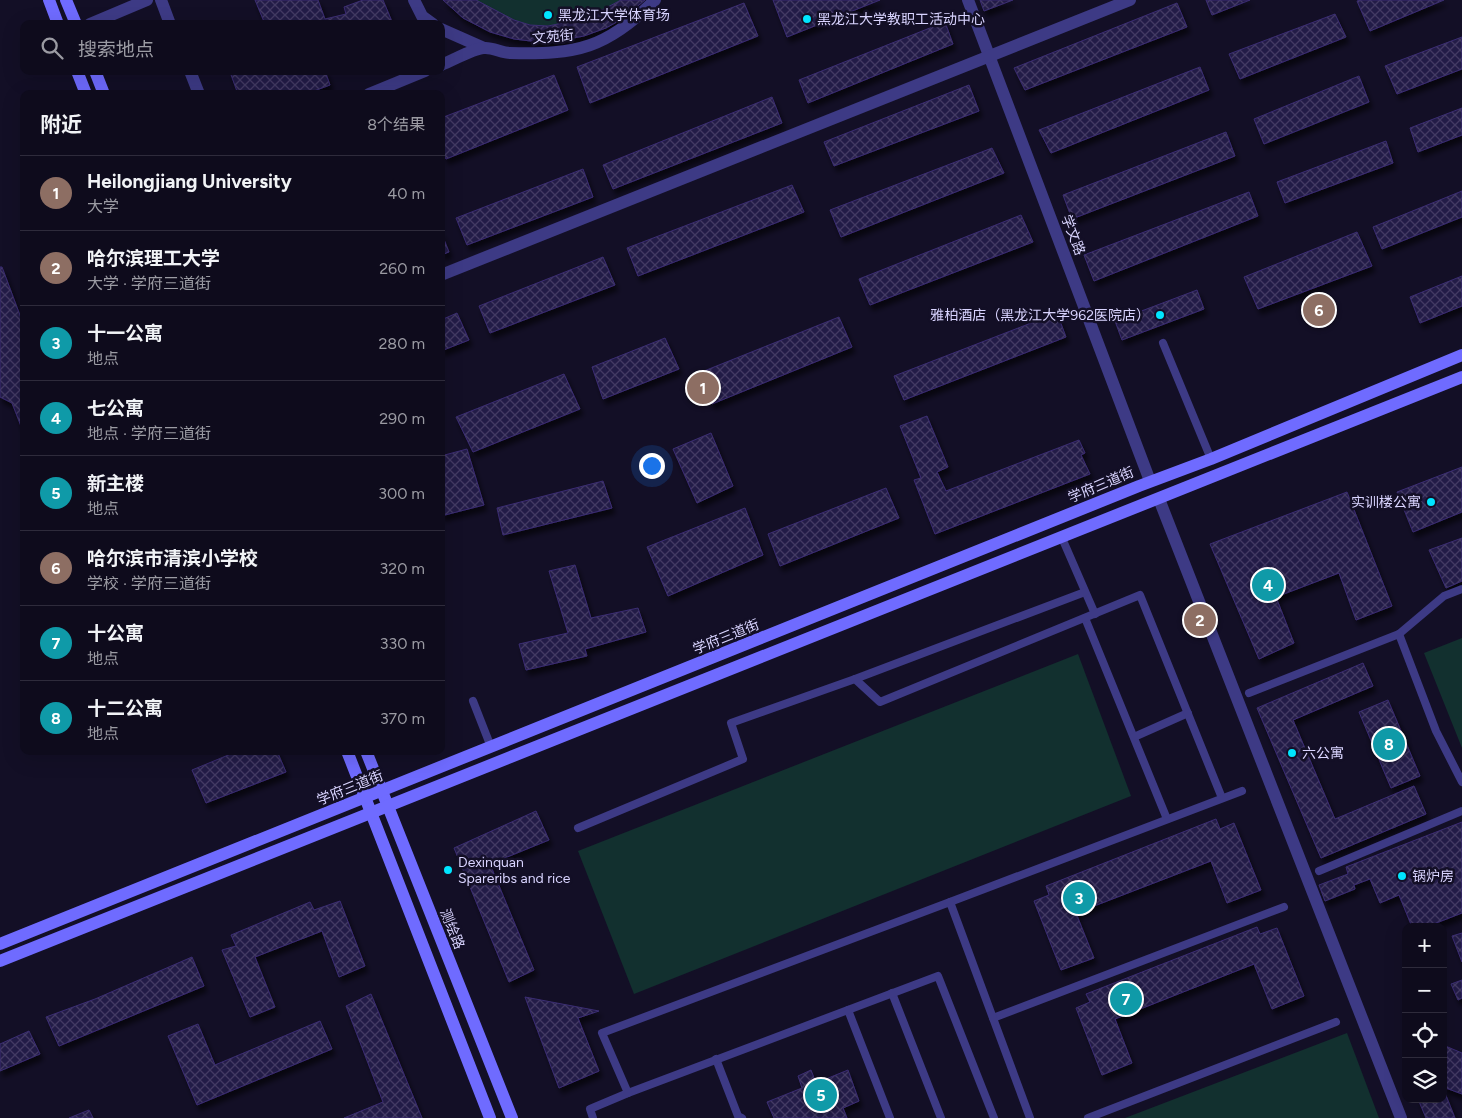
<!DOCTYPE html>
<html lang="zh">
<head>
<meta charset="utf-8">
<style>
	:root { --surface:#0e0b1c; --page:#171425; --text:#f1f3f6; --muted:#9b9ba3; --line:#2e2b3b; --accent:#7c3aed }
	body { margin:0; font-family:Figtree,"Noto Sans SC",sans-serif; background:var(--page); color:var(--text) }
	.controls { position:absolute; right:15px; bottom:15px; display:grid; overflow:hidden; border-radius:10px; box-shadow:0 5px 20px #0002 }
	.controls button { width:45px; height:45px; display:grid; place-items:center; padding:0; border:0; border-bottom:1px solid var(--line); background:var(--surface); color:var(--text); font:25px sans-serif }
	.you { position:absolute; left:651px; top:465px; width:18px; height:18px; margin:-12px; border:4px solid #fff; border-radius:50%; background:#1a73e8; box-shadow:0 0 0 8px #1a73e833 }
	.badge { display:grid; place-items:center; width:32px; height:32px; border-radius:50%; background:var(--accent); color:#fff; font-size:16px; font-weight:700 }
	.pin { position:absolute; translate:-50% -50%; border:2px solid #fff; box-shadow:0 1px 5px #0006 }
	.list { margin:0; padding:0; list-style:none }
	h2 { display:flex; justify-content:space-between; align-items:center; height:65px; margin:0; padding:0 20px; font-size:21px }
	h2 small { font-size:16px; font-weight:400; color:var(--muted) }
	.list li { display:grid; grid-template-columns:32px 1fr auto; gap:15px; align-items:center; box-sizing:border-box; height:75px; padding:0 20px; border-top:1px solid var(--line) }
	.list b { display:block; font-size:19px; white-space:nowrap }
	.list p { margin:0; font-size:16px; white-space:nowrap; color:var(--muted) }
	.list em { font-size:16px; font-style:normal; color:var(--muted) }
	.icon { flex:none; width:28px; height:28px; fill:none; stroke:currentColor; stroke-width:2; stroke-linecap:round; stroke-linejoin:round }
	.map { position:relative; flex:none; width:1462px; height:1118px; overflow:hidden }
	.search { position:absolute; background:var(--surface); box-shadow:0 5px 20px #0002; left:20px; top:20px; width:425px; height:55px; display:flex; align-items:center; gap:12px; box-sizing:border-box; padding:0 18px; border-radius:10px; color:var(--muted); font-size:19px }
	.panel { position:absolute; background:var(--surface); box-shadow:0 5px 20px #0002; left:20px; top:90px; width:425px; height:665px; border-radius:10px }
	.map>svg:first-child { display:block }
	.park { fill:#12302f }
	.building { fill:url(#building-cross-hatch); stroke:#3b2d73; filter:url(#shadow) }
	.lines { fill:none; stroke-linecap:round; stroke-linejoin:round }
	.lane { stroke:#3d3a85; stroke-width:8 }
	.street { stroke:#3d3a85; stroke-width:12 }
	.secondary { stroke:#6f6bff; stroke-width:12 }
	.poi-dot { fill:#00e5ff; stroke:#130f26; stroke-width:2 }
	.labels { text-anchor:middle; dominant-baseline:central; stroke-width:5; stroke-linejoin:round; paint-order:stroke }
	.poi-label { font-size:14px; fill:#d9d4ff; stroke:#130f26; text-anchor:start }
	.street-label { font-size:14px; fill:#d9d4ff; stroke:#130f26 }
</style>
</head>
<body>
<div class="map">
<svg width="1462" height="1118" viewBox="0 0 1462 1118">
	<defs>
		<pattern id="building-cross-hatch" width="8" height="8" patternUnits="userSpaceOnUse" patternTransform="scale(1.25)"><rect width="8" height="8" fill="#241b47"/><path d="M0 0l8 8M0 8l8-8" fill="none" stroke="#433b63"/></pattern>
		<filter id="shadow"><feDropShadow dx="3" dy="5.5" stdDeviation="2.5" flood-color="#0009"/></filter>
	</defs>
	<rect width="100%" height="100%" fill="#130f26"/>
	<g class="park">
		<path d="M 476,0 L 621,0 C 589,18 551,35 514,20 C 501,15 488,7 476,0 Z"/>
		<path d="M 1462,638 L 1462,748 L 1424,653 Z"/>
		<path d="M 1078,654 L 1131,796 L 634,994 L 578,851 Z"/>
		<path d="M 1347,1033 L 1379,1118 L 1125,1118 Z"/>
	</g>
	<g class="building">
		<path d="M 255,0 L 318,0 L 325,19 L 346,14 L 344,7 L 363,0 L 383,0 L 393,24 L 265,24 Z"/>
		<path d="M 443,0 L 476,0 L 514,20 L 530,25 L 548,26 L 587,18 L 621,0 L 645,0 L 622,19 L 606,28 L 584,36 L 547,43 L 514,39 L 490,32 L 463,18 Z"/>
		<path d="M 773,0 L 880,0 L 787,37 Z"/>
		<path d="M 980,0 L 1013,0 L 984,11 Z"/>
		<path d="M 1206,0 L 1250,0 L 1212,15 Z"/>
		<path d="M 1361,0 L 1444,0 L 1370,31 L 1357,1 Z"/>
		<path d="M 744,3 L 758,36 L 590,103 L 577,67 Z"/>
		<path d="M 1177,3 L 1187,27 L 1025,90 L 1014,68 Z"/>
		<path d="M 1335,14 L 1346,37 L 1240,79 L 1229,54 Z"/>
		<path d="M 945,22 L 953,44 L 808,103 L 799,80 Z"/>
		<path d="M 1462,37 L 1462,69 L 1397,94 L 1385,66 Z"/>
		<path d="M 1200,67 L 1209,90 L 1051,153 L 1039,130 Z"/>
		<path d="M 325,71 L 330,85 L 306,94 L 238,94 L 230,72 Z"/>
		<path d="M 554,75 L 568,110 L 446,159 L 441,149 L 441,118 Z"/>
		<path d="M 1359,76 L 1369,102 L 1264,144 L 1254,119 Z"/>
		<path d="M 969,85 L 979,111 L 834,166 L 824,142 Z"/>
		<path d="M 772,97 L 782,123 L 613,189 L 603,165 Z"/>
		<path d="M 1462,108 L 1462,135 L 1418,152 L 1410,128 Z"/>
		<path d="M 1226,132 L 1235,156 L 1072,219 L 1063,195 Z"/>
		<path d="M 1386,141 L 1393,163 L 1285,203 L 1277,182 Z"/>
		<path d="M 992,148 L 1004,173 L 841,237 L 830,210 Z"/>
		<path d="M 583,169 L 593,197 L 467,245 L 456,218 Z"/>
		<path d="M 792,185 L 804,212 L 638,276 L 627,248 Z"/>
		<path d="M 1462,191 L 1462,217 L 1382,249 L 1373,227 Z"/>
		<path d="M 1249,192 L 1258,216 L 1094,281 L 1084,255 Z"/>
		<path d="M 1021,215 L 1033,242 L 870,305 L 859,279 Z"/>
		<path d="M 441,232 L 449,252 L 441,255 Z"/>
		<path d="M 1357,232 L 1372,266 L 1258,309 L 1244,277 Z"/>
		<path d="M 603,257 L 615,285 L 490,333 L 479,306 Z"/>
		<path d="M 0,267 L 2,267 L 24,326 L 24,434 L 12,403 L 0,397 Z"/>
		<path d="M 1462,276 L 1462,306 L 1420,323 L 1410,297 Z"/>
		<path d="M 1197,290 L 1204,309 L 1122,340 L 1115,321 Z"/>
		<path d="M 457,313 L 469,340 L 441,351 L 441,320 Z"/>
		<path d="M 1057,313 L 1066,337 L 904,400 L 894,376 Z"/>
		<path d="M 839,317 L 852,347 L 712,404 L 699,373 Z"/>
		<path d="M 665,338 L 679,369 L 603,399 L 592,367 Z"/>
		<path d="M 564,374 L 580,409 L 473,452 L 456,417 Z"/>
		<path d="M 927,416 L 948,467 L 937,472 L 946,491 L 1079,440 L 1085,453 L 1081,455 L 1090,474 L 935,534 L 914,480 L 921,478 L 900,426 Z"/>
		<path d="M 711,433 L 733,486 L 697,503 L 673,449 Z"/>
		<path d="M 467,449 L 484,505 L 441,516 L 441,456 Z"/>
		<path d="M 1462,467 L 1462,512 L 1413,532 L 1397,492 Z"/>
		<path d="M 603,481 L 612,508 L 503,535 L 497,508 Z"/>
		<path d="M 886,488 L 899,518 L 780,566 L 768,534 Z"/>
		<path d="M 1347,492 L 1392,606 L 1356,620 L 1339,573 L 1276,597 L 1294,643 L 1259,659 L 1210,544 Z"/>
		<path d="M 745,508 L 763,555 L 668,596 L 647,547 Z"/>
		<path d="M 1462,538 L 1462,581 L 1446,588 L 1429,550 Z"/>
		<path d="M 575,565 L 591,618 L 638,608 L 646,632 L 585,649 L 587,656 L 526,670 L 519,644 L 568,633 L 549,571 Z"/>
		<path d="M 1363,663 L 1373,686 L 1293,720 L 1335,819 L 1414,786 L 1426,814 L 1321,858 L 1257,708 Z"/>
		<path d="M 1388,700 L 1420,776 L 1391,788 L 1359,712 Z"/>
		<path d="M 277,751 L 286,772 L 206,803 L 192,770 L 238,751 Z"/>
		<path d="M 536,811 L 549,840 L 490,864 L 534,970 L 509,982 L 454,848 Z"/>
		<path d="M 1216,819 L 1220,829 L 1234,823 L 1261,890 L 1227,903 L 1211,861 L 1076,913 L 1094,958 L 1061,970 L 1034,901 L 1049,895 L 1046,886 Z"/>
		<path d="M 1462,822 L 1462,913 L 1426,927 L 1412,927 L 1399,895 L 1380,903 L 1370,879 L 1354,885 L 1355,889 L 1325,901 L 1319,885 L 1348,874 L 1346,867 Z"/>
		<path d="M 340,901 L 365,966 L 339,977 L 322,931 L 255,957 L 275,1007 L 250,1017 L 222,950 L 236,946 L 231,935 L 310,902 L 314,910 Z"/>
		<path d="M 1257,927 L 1260,934 L 1277,928 L 1304,996 L 1272,1009 L 1254,964 L 1115,1019 L 1132,1063 L 1102,1075 L 1076,1008 L 1090,1002 L 1086,994 Z"/>
		<path d="M 1462,933 L 1462,962 L 1452,936 Z"/>
		<path d="M 192,957 L 204,986 L 59,1046 L 46,1017 L 95,999 Z"/>
		<path d="M 1462,980 L 1462,998 L 1458,1000 L 1451,984 Z"/>
		<path d="M 371,994 L 422,1118 L 344,1118 L 383,1102 L 346,1006 Z"/>
		<path d="M 525,997 L 599,1011 L 578,1018 L 599,1071 L 559,1088 Z"/>
		<path d="M 320,1021 L 332,1049 L 197,1105 L 168,1036 L 198,1024 L 215,1065 Z"/>
		<path d="M 29,1031 L 40,1054 L 0,1071 L 0,1044 Z"/>
		<path d="M 1443,1045 L 1462,1053 L 1462,1094 L 1443,1087 Z"/>
		<path d="M 811,1070 L 816,1083 L 848,1070 L 859,1101 L 843,1108 L 847,1118 L 774,1118 L 767,1102 L 802,1088 L 798,1076 Z"/>
		<path d="M 1443,1088 L 1455,1118 L 1426,1118 L 1418,1099 L 1443,1099 Z"/>
		<path d="M 89,1110 L 93,1118 L 69,1118 Z"/>
	</g>
	<g class="lines">
		<g class="lane">
			<path d="M 1163,343 L 1211,459"/>
			<path d="M 1062,538 L 1095,614"/>
			<path d="M 1085,618 L 1167,819"/>
			<path d="M 1399,634 L 1444,596 L 1462,589"/>
			<path d="M 855,679 L 1085,592"/>
			<path d="M 1249,693 L 1399,634 L 1436,731 L 1462,782"/>
			<path d="M 473,701 L 491,747"/>
			<path d="M 1134,737 L 1188,713"/>
			<path d="M 578,828 L 743,759 L 731,723 L 855,679 L 880,702 L 1140,595 L 1222,798"/>
			<path d="M 1319,871 L 1462,811"/>
			<path d="M 950,902 L 1242,791"/>
			<path d="M 892,993 L 941,1118"/>
			<path d="M 848,1010 L 890,1118"/>
			<path d="M 993,1018 L 1284,907"/>
			<path d="M 716,1059 L 738,1116 L 742,1118"/>
			<path d="M 628,1093 L 938,976 L 994,1118"/>
			<path d="M 593,1118 L 590,1109 L 628,1093 L 602,1033 L 950,902 L 1030,1118"/>
			<path d="M 1088,1118 L 1336,1022"/>
		</g>
		<g class="street">
			<path d="M 161,0 L 170,24"/>
			<path d="M 414,0 L 422,16 L 433,24"/>
			<path d="M 968,0 L 1150,481"/>
			<path d="M 90,24 L 147,0"/>
			<path d="M 441,29 L 484,48"/>
			<path d="M 441,65 C 452,61 474,48 484,48 C 492,47 502,53 510,53 C 577,55 607,48 655,0"/>
			<path d="M 190,71 L 199,94"/>
			<path d="M 369,94 L 425,71"/>
			<path d="M 441,275 L 1130,0"/>
			<path d="M 1159,499 L 1401,1118"/>
		</g>
		<g class="secondary">
			<path d="M 49,0 L 58,24"/>
			<path d="M 66,0 L 76,24"/>
			<path d="M 77,71 L 86,94"/>
			<path d="M 95,71 L 104,94"/>
			<path d="M 347,751 L 490,1118"/>
			<path d="M 366,751 L 512,1118"/>
			<path d="M 0,944 L 1139,486 L 1211,459 L 1462,355"/>
			<path d="M 0,961 L 1462,377"/>
		</g>
	</g>
	<g class="poi-dot">
		<circle cx="548" cy="15" r="5"/>
		<circle cx="807" cy="19" r="5"/>
		<circle cx="1160" cy="315" r="5"/>
		<circle cx="1431" cy="502" r="5"/>
		<circle cx="1292" cy="753" r="5"/>
		<circle cx="448" cy="870" r="5"/>
		<circle cx="1402" cy="876" r="5"/>
	</g>
	<g class="labels">
		<g class="poi-label">
			<text x="558" y="15">黑龙江大学体育场</text>
			<text x="817" y="19">黑龙江大学教职工活动中心</text>
			<text x="1150" y="315" text-anchor="end">雅柏酒店（黑龙江大学962医院店）</text>
			<text x="1421" y="502" text-anchor="end">实训楼公寓</text>
			<text x="1302" y="753">六公寓</text>
			<text x="458" y="862">Dexinquan<tspan x="458" dy="16">Spareribs and rice</tspan></text>
			<text x="1412" y="876">锅炉房</text>
		</g>
		<g class="street-label">
			<text transform="translate(553 37) rotate(-5)">文苑街</text>
			<text transform="translate(1073 235) rotate(69)">学文路</text>
			<text transform="translate(1101 485) rotate(-23)">学府三道街</text>
			<text transform="translate(726 637) rotate(-22)">学府三道街</text>
			<text transform="translate(350 788) rotate(-22)">学府三道街</text>
			<text transform="translate(452 929) rotate(68)">测绘路</text>
		</g>
	</g>
</svg>
<div class="controls">
<button>+</button>
<button>−</button>
<button><svg class="icon" aria-label="locate" viewBox="0 0 24 24"><circle cx="12" cy="12" r="6"/><path d="M12 2v4M12 18v4M2 12h4M18 12h4"/></svg></button>
<button><svg class="icon" aria-label="layers" viewBox="0 0 24 24"><path d="M12 4l9 5-9 5-9-5zM3 14l9 5 9-5"/></svg></button>
</div>
<div class="you"></div>
<div class="pin badge" style="left:703px;top:388px;background:#8d6e63">1</div>
<div class="pin badge" style="left:1200px;top:620px;background:#8d6e63">2</div>
<div class="pin badge" style="left:1079px;top:898px;background:#0f9aa8">3</div>
<div class="pin badge" style="left:1268px;top:585px;background:#0f9aa8">4</div>
<div class="pin badge" style="left:821px;top:1095px;background:#0f9aa8">5</div>
<div class="pin badge" style="left:1319px;top:310px;background:#8d6e63">6</div>
<div class="pin badge" style="left:1126px;top:999px;background:#0f9aa8">7</div>
<div class="pin badge" style="left:1389px;top:744px;background:#0f9aa8">8</div>
<div class="search"><svg class="icon" aria-label="search" viewBox="0 0 24 24"><circle cx="10" cy="10" r="6"/><path d="M15 15l6 6"/></svg>搜索地点</div>
<section class="panel">
<h2>附近<small>8个结果</small></h2>
<ul class="list">
<li><span class="badge" style="background:#8d6e63">1</span><div><b>Heilongjiang University</b><p>大学</p></div><em>40 m</em></li>
<li><span class="badge" style="background:#8d6e63">2</span><div><b>哈尔滨理工大学</b><p>大学 · 学府三道街</p></div><em>260 m</em></li>
<li><span class="badge" style="background:#0f9aa8">3</span><div><b>十一公寓</b><p>地点</p></div><em>280 m</em></li>
<li><span class="badge" style="background:#0f9aa8">4</span><div><b>七公寓</b><p>地点 · 学府三道街</p></div><em>290 m</em></li>
<li><span class="badge" style="background:#0f9aa8">5</span><div><b>新主楼</b><p>地点</p></div><em>300 m</em></li>
<li><span class="badge" style="background:#8d6e63">6</span><div><b>哈尔滨市清滨小学校</b><p>学校 · 学府三道街</p></div><em>320 m</em></li>
<li><span class="badge" style="background:#0f9aa8">7</span><div><b>十公寓</b><p>地点</p></div><em>330 m</em></li>
<li><span class="badge" style="background:#0f9aa8">8</span><div><b>十二公寓</b><p>地点</p></div><em>370 m</em></li>
</ul>
</section>
</div>
</body>
</html>
